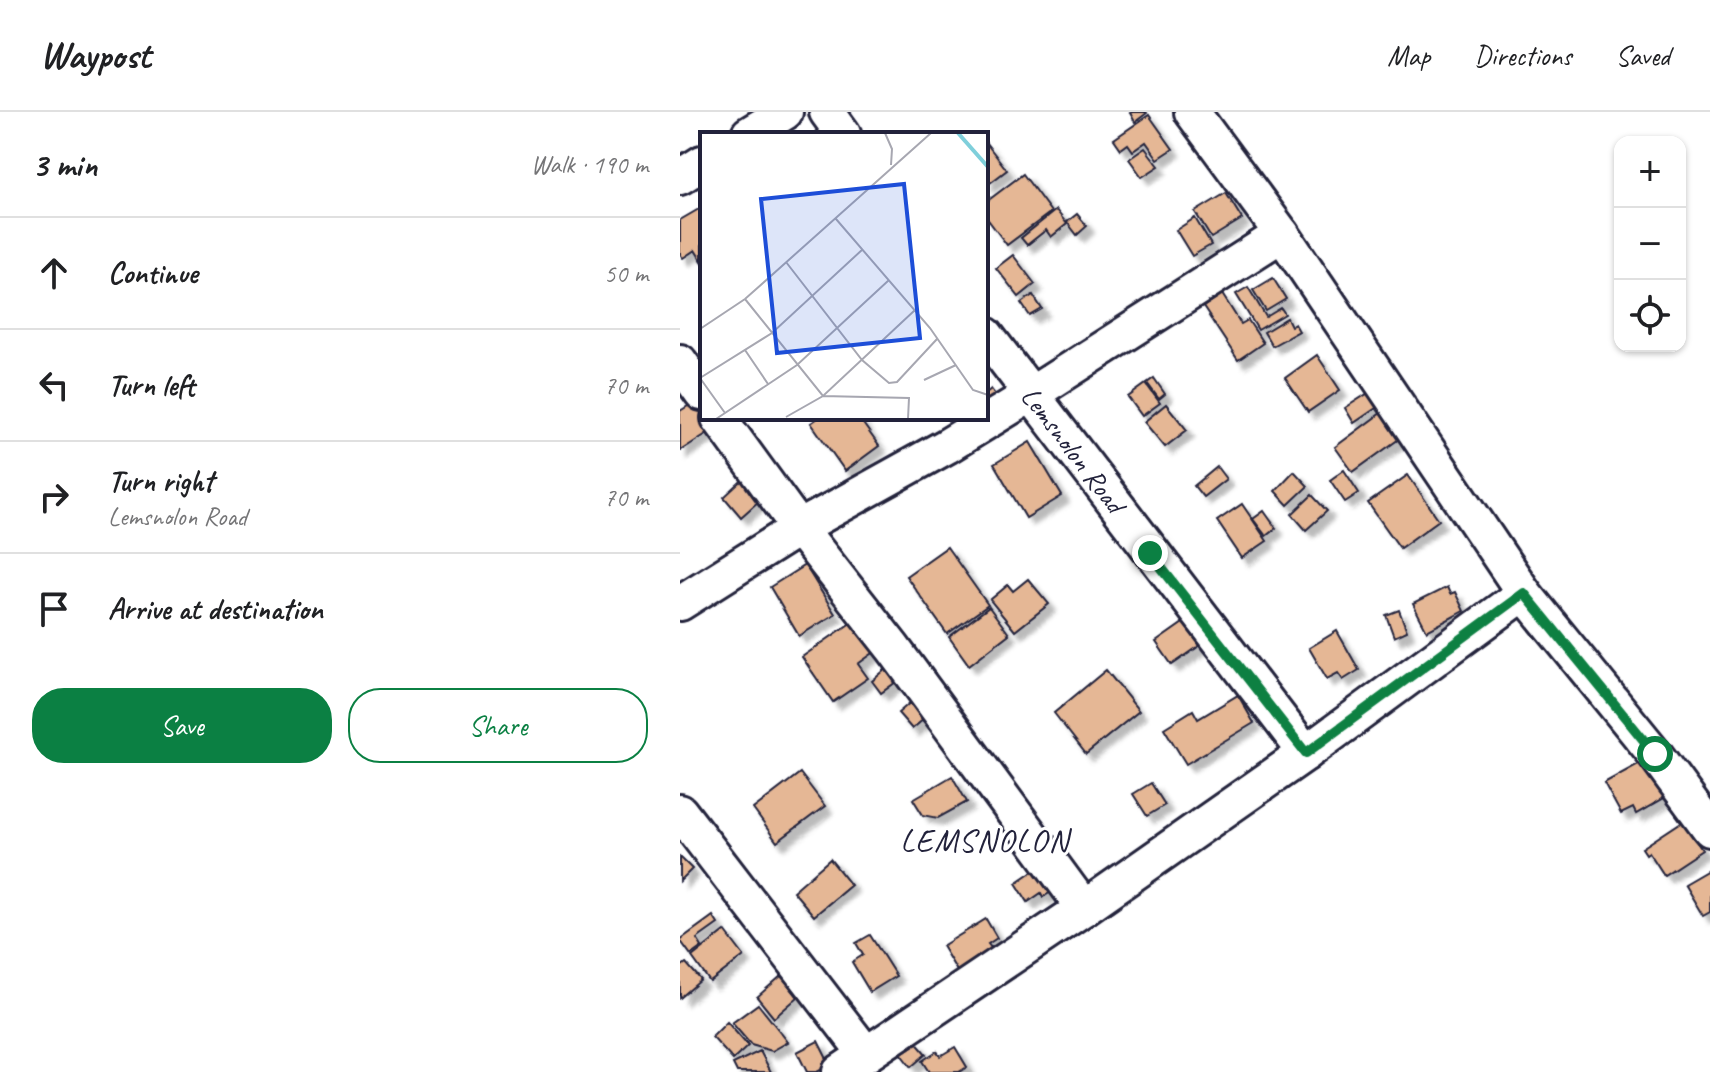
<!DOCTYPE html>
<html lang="en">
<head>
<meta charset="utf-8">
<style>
	:root { --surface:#fff; --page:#f6f6f6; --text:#202124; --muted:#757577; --line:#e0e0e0; --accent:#0b8043 }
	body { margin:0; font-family:Caveat,sans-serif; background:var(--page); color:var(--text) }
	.controls { position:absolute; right:24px; top:24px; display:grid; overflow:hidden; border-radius:16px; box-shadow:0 2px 6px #0004 }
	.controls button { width:72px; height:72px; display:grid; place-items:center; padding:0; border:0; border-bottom:2px solid var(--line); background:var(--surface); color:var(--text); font:40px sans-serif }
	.stop { position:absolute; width:24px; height:24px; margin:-18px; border:6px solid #0b8043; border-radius:50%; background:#fff }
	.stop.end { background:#0b8043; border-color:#fff; box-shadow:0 2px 8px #0008 }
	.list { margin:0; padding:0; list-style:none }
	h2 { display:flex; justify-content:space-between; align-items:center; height:104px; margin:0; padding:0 32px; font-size:34px }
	h2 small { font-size:26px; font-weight:400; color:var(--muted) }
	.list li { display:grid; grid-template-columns:52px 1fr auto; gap:24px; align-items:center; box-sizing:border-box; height:112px; padding:0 32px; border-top:2px solid var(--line) }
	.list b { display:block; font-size:30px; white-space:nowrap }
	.list p { margin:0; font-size:26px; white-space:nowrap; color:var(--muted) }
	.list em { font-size:26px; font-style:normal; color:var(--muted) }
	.actions { display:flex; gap:16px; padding:24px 32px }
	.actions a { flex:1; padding:18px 0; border:2px solid var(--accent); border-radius:32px; text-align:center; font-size:28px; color:var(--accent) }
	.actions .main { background:var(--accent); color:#fff }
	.icon { flex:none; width:44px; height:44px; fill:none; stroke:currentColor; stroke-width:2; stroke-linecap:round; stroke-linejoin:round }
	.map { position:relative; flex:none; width:1030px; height:960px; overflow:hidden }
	header { display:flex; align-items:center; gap:48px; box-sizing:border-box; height:112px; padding:0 40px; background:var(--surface); border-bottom:2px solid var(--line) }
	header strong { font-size:38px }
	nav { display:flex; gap:44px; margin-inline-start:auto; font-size:28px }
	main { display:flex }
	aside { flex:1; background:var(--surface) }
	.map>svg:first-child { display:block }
	.building { fill:#e5b795; stroke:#22223b; stroke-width:2; filter:url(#shadow) }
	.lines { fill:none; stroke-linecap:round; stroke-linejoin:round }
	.minor-casing { stroke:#22223b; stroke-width:40 }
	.minor { stroke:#fff; stroke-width:34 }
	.route { stroke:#0b8043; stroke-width:10 }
	.labels { text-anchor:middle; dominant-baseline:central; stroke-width:6; stroke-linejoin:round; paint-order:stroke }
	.street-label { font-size:28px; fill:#22223b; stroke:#fff }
	.quarter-label { font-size:32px; letter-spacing:2px; fill:#22223b; stroke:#fff }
	.inset-river { fill:none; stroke:#7fcfdb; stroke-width:4 }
	.inset-road { fill:none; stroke:#a7a7b1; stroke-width:2 }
	.view { fill:#1d4ed8; fill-opacity:0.15; stroke:#1d4ed8; stroke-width:4 }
	.inset-edge { fill:none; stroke:#22223b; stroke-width:4 }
</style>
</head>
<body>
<header>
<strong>Waypost</strong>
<nav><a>Map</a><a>Directions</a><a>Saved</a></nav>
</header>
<main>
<aside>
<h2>3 min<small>Walk · 190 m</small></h2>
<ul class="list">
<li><svg class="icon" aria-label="ahead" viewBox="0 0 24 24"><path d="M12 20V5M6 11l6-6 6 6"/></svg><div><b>Continue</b></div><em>50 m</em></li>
<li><svg class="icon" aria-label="left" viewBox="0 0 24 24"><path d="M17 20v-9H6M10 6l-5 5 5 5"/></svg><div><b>Turn left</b></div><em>70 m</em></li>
<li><svg class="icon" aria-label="right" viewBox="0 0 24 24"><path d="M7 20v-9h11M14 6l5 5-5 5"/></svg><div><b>Turn right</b><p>Lemsnolon Road</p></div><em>70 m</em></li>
<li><svg class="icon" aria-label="arrive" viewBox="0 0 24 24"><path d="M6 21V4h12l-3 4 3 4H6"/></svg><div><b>Arrive at destination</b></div></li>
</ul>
<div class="actions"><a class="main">Save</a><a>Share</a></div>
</aside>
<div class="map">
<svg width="1030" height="960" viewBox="0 0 1030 960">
	<defs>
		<filter id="shadow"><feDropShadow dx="7" dy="7" stdDeviation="2" flood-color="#0004"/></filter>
	</defs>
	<rect width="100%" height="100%" fill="#fff"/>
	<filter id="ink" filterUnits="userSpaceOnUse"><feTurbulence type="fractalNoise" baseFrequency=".0125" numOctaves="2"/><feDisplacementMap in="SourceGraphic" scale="16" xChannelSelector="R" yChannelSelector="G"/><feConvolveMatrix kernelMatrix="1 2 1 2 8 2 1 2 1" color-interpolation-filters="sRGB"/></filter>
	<g filter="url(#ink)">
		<g class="building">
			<path d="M 452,0 L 466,0 L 467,1 L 455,10 L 450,1 Z"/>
			<path d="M 469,3 L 493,37 L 478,47 L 466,30 L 453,39 L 448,32 L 441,37 L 434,27 Z"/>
			<path d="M 306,31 L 327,58 L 306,74 Z"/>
			<path d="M 465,36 L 479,54 L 462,65 L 449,47 Z"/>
			<path d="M 343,62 L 371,100 L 327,133 L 306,105 L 306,90 Z"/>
			<path d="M 546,81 L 562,107 L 531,126 L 515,100 Z"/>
			<path d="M 19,97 L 22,101 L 22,149 L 15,138 L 3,146 L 0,142 L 0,108 Z"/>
			<path d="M 376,98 L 387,112 L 371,125 L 366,118 L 347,133 L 341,126 Z"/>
			<path d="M 397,102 L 407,114 L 397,123 L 387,110 Z"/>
			<path d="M 515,106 L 531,133 L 512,144 L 496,118 Z"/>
			<path d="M 333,143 L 355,172 L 339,185 L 316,156 Z"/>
			<path d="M 593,166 L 606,187 L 586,199 L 573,178 Z"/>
			<path d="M 568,175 L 586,205 L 601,196 L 605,202 L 578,218 L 556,182 Z"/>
			<path d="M 542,182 L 561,212 L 568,208 L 583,231 L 558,248 L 523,195 Z"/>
			<path d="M 353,183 L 362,197 L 350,204 L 341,191 Z"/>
			<path d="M 607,206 L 611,214 L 615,212 L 619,219 L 592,234 L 584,220 Z"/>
			<path d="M 637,243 L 660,278 L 628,300 L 605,266 Z"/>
			<path d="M 474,266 L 485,282 L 479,287 L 467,271 Z"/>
			<path d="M 466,272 L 480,291 L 462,304 L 448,285 Z"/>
			<path d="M 311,277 L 320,289 L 306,300 L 306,281 Z"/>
			<path d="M 690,280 L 699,294 L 674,311 L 665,296 Z"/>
			<path d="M 16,289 L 22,298 L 22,306 L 27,306 L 34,317 L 0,339 L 0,299 Z"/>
			<path d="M 486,292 L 507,318 L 485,335 L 464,310 Z"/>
			<path d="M 701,301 L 719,327 L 673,360 L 655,335 Z"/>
			<path d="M 138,306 L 179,306 L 199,334 L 165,359 L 131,311 Z"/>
			<path d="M 350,330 L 382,384 L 346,406 L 314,352 Z"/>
			<path d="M 537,355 L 546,367 L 523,385 L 514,374 Z"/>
			<path d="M 664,358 L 679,381 L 665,390 L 650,368 Z"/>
			<path d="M 614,359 L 628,374 L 608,393 L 595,379 Z"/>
			<path d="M 71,360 L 89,380 L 61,405 L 44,385 Z"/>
			<path d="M 728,363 L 759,408 L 720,436 L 688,391 Z"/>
			<path d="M 632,383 L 647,399 L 626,418 L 612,402 Z"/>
			<path d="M 562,392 L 587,429 L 562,446 L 537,409 Z"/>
			<path d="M 584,399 L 596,416 L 586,424 L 573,407 Z"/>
			<path d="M 267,435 L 308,493 L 267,522 L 226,464 Z"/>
			<path d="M 125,453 L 155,502 L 119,524 L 90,475 Z"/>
			<path d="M 348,467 L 369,492 L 335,519 L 310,488 L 328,473 L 333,479 Z"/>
			<path d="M 767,475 L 770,482 L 775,480 L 784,499 L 747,519 L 733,492 Z"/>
			<path d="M 309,495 L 329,522 L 289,553 L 269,525 Z"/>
			<path d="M 719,498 L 727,519 L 714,525 L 706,503 Z"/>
			<path d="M 175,508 L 196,539 L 178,552 L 188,566 L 153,590 L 122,545 Z"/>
			<path d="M 506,509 L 522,532 L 492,553 L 476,530 Z"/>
			<path d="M 657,519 L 679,558 L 663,568 L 658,561 L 647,567 L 629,536 Z"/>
			<path d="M 206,557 L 216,570 L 201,581 L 192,569 Z"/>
			<path d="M 426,558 L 459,599 L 406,642 L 374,601 Z"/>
			<path d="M 558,583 L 574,611 L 506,652 L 484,616 L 513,598 L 518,607 Z"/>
			<path d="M 232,589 L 245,606 L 232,617 L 218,601 Z"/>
			<path d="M 971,645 L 991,682 L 956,702 L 953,696 L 941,702 L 924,671 Z"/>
			<path d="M 120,661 L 145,694 L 97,730 L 73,697 Z"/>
			<path d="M 272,664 L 287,690 L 258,706 L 243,703 L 233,687 Z"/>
			<path d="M 471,671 L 485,693 L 467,704 L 453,682 Z"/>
			<path d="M 1003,709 L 1022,738 L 984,763 L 969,740 L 966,742 L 962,736 Z"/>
			<path d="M 0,745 L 12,757 L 0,769 Z"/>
			<path d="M 150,747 L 171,773 L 134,804 L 113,779 Z"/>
			<path d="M 364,752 L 379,775 L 363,785 L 361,781 L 348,790 L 336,771 Z"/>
			<path d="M 1030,757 L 1030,800 L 1023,804 L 1004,772 Z"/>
			<path d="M 33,804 L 38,812 L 17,827 L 22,835 L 11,843 L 0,828 Z"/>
			<path d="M 306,807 L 317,826 L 308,832 L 312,837 L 298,846 L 301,851 L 280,864 L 262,834 Z"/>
			<path d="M 45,819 L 64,844 L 30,870 L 12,845 Z"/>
			<path d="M 190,823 L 216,864 L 190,880 L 172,850 L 183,843 L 176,831 Z"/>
			<path d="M 6,851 L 21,868 L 0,886 L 0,852 L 2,854 Z"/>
			<path d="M 101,864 L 118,885 L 94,906 L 77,885 Z"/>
			<path d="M 78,892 L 108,930 L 92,939 L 71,933 L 52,911 Z"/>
			<path d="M 47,910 L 68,934 L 53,948 L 32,925 Z"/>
			<path d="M 138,929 L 150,953 L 137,960 L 127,960 L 117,940 Z"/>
			<path d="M 235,929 L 246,942 L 231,955 L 220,941 Z"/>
			<path d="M 275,935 L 287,955 L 279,960 L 249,960 L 242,949 L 257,939 L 260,944 Z"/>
			<path d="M 80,939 L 91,960 L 57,960 L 53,952 Z"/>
		</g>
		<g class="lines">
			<defs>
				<g id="minor">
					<path d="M 147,0 L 163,22"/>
					<path d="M 512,0 L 602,122 L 844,481 L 975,642 L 1030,717"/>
					<path d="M 69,22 L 105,0"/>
					<path d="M 0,65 L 22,51"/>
					<path id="s1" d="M 306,223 L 626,641"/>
					<path d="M 0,250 L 22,281"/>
					<path d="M 39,306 L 119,416 L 213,536 L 404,796"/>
					<path d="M 0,491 L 119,416 L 267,334 L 350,283 L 602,122"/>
					<path d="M 0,700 L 186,942"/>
					<path d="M 160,960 L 404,796 L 626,641 L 844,481"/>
				</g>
			</defs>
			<use href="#minor" class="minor-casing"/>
			<use href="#minor" class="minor"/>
		</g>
	</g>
	<g class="lines" filter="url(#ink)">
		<path class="route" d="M 470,441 L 626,641 L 844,481 L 975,642"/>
	</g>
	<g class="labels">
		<g class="street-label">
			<text stroke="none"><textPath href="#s1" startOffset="144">Lemsnolon Road</textPath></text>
		</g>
		<g class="quarter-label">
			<text x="305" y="728">LEMSNOLON</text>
		</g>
	</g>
	<g transform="translate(20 20)">
		<rect width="288" height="288" fill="#fff"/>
		<path class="inset-river" d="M 258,1 L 288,35"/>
		<path class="inset-road" d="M 185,1 L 192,17 L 191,33M 136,87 L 230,196 L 273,258 L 288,263M 86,130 L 162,228 L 189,251 L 197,250 L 237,207M 45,167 L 123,264 L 209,266 L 208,287M 0,197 L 45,167 L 231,1M 45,218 L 68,252M 0,246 L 72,201 L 163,117M 0,246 L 25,281M 224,248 L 256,233M 86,285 L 123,264 L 215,178M 16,287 L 97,233 L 189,148"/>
		<path class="view" d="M 204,52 L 220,206 L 77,221 L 61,67 Z"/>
		<rect width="288" height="288" class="inset-edge"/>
	</g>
</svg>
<div class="controls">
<button>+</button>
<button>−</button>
<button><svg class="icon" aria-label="locate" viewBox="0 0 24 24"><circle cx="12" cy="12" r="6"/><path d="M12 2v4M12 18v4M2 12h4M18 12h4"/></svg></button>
</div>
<div class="stop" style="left:975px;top:642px"></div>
<div class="stop end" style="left:470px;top:441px"></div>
</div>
</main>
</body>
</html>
